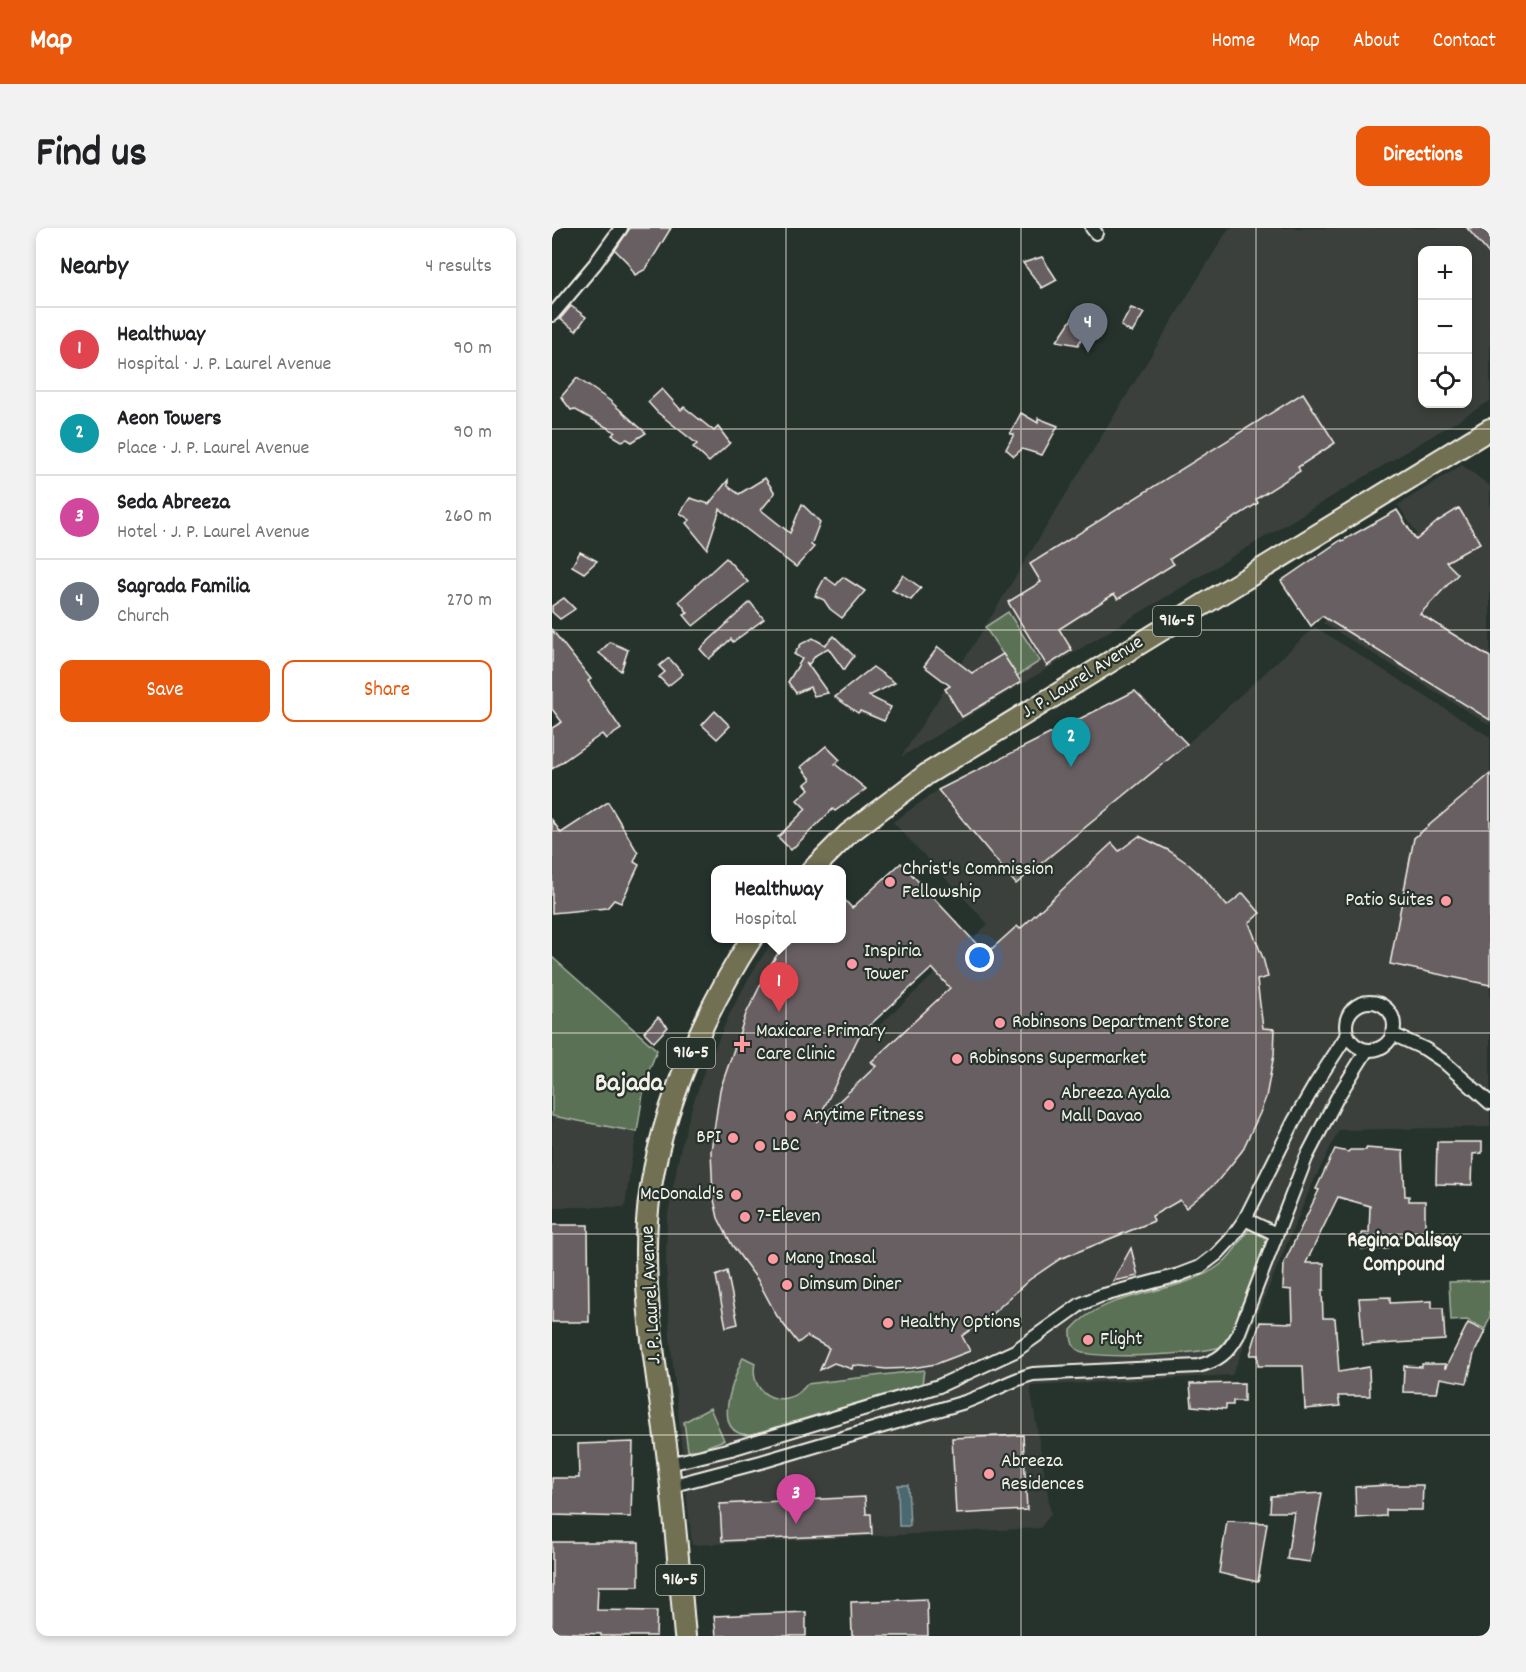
<!DOCTYPE html>
<html lang="en">
<head>
<meta charset="utf-8">
<style>
	:root { --surface:#fff; --page:#f2f2f2; --text:#202124; --muted:#757577; --line:#e0e0e0; --accent:#ea580c }
	body { margin:0; font-family:Dekko,sans-serif; background:var(--page); color:var(--text) }
	.controls { position:absolute; right:18px; top:18px; display:grid; overflow:hidden; border-radius:12px; box-shadow:0 3px 9px #0003 }
	.controls button { width:54px; height:54px; display:grid; place-items:center; padding:0; border:0; border-bottom:2px solid var(--line); background:var(--surface); color:var(--text); font:30px sans-serif }
	.you { position:absolute; left:428px; top:730px; width:21px; height:21px; margin:-15px; border:4px solid #fff; border-radius:50%; background:#1a73e8; box-shadow:0 0 0 9px #1a73e833 }
	.badge { display:grid; place-items:center; width:39px; height:39px; border-radius:50%; background:var(--accent); color:#fff; font-size:20px; font-weight:700 }
	.pin { position:absolute; translate:-50% -50px; filter:drop-shadow(0 2px 3px #0008) }
	.pin::after { content:''; position:absolute; top:32px; width:21px; height:18px; background:inherit; clip-path:polygon(0 0,100% 0,50% 100%) }
	.popup { position:absolute; left:159px; top:637px; width:135px; height:78px; box-sizing:border-box; display:grid; place-content:center; border-radius:12px; background:var(--surface); filter:drop-shadow(0 2px 4px #0005); font-size:20px; white-space:nowrap; color:var(--muted) }
	.popup b { font-size:22px; color:var(--text) }
	.popup::after { content:''; position:absolute; left:50%; top:100%; margin-left:-12px; border:12px solid transparent; border-top-color:var(--surface) }
	.list { margin:0; padding:0; list-style:none }
	h2 { display:flex; justify-content:space-between; align-items:center; height:78px; margin:0; padding:0 24px; font-size:26px }
	h2 small { font-size:20px; font-weight:400; color:var(--muted) }
	.list li { display:grid; grid-template-columns:39px 1fr auto; gap:18px; align-items:center; box-sizing:border-box; height:84px; padding:0 24px; border-top:2px solid var(--line) }
	.list b { display:block; font-size:22px; white-space:nowrap }
	.list p { margin:0; font-size:20px; white-space:nowrap; color:var(--muted) }
	.list em { font-size:20px; font-style:normal; color:var(--muted) }
	.actions { display:flex; gap:12px; padding:18px 24px }
	.actions a { flex:1; padding:14px 0; border:2px solid var(--accent); border-radius:12px; text-align:center; font-size:21px; color:var(--accent) }
	.actions .main { background:var(--accent); color:#fff }
	.icon { flex:none; width:33px; height:33px; fill:none; stroke:currentColor; stroke-width:2; stroke-linecap:round; stroke-linejoin:round }
	.map { position:relative; flex:none; width:938px; height:1408px; overflow:hidden; border-radius:12px }
	header { display:flex; align-items:center; gap:36px; box-sizing:border-box; height:84px; padding:0 30px; background:var(--accent); color:#fff }
	header strong { font-size:28px }
	nav { display:flex; gap:33px; margin-inline-start:auto; font-size:21px }
	.intro { display:flex; align-items:center; justify-content:space-between; box-sizing:border-box; height:144px; padding:0 36px }
	h1 { margin:0; font-size:42px }
	.button { padding:15px 27px; border-radius:12px; background:var(--accent); color:#fff; font-size:21px; font-weight:700 }
	main { display:flex; gap:36px; padding:0 36px }
	aside { flex:1; background:var(--surface); border-radius:12px; box-shadow:0 3px 9px #0003 }
	.map>svg:first-child { display:block }
	.built { fill:#3a403d; fill-rule:evenodd }
	.green { fill:#5a7155; stroke:#a7b19e; stroke-width:1.5 }
	.water { fill:#4a6770; stroke:#8e9ea0; stroke-width:1.5 }
	.building { fill:#685e63; stroke:#f4f1e8; stroke-width:1.5; fill-rule:evenodd }
	.lines { fill:none; stroke-linecap:round; stroke-linejoin:round }
	.street-casing { stroke:#f4f1e8; stroke-width:16 }
	.primary-casing { stroke:#f4f1e8; stroke-width:24 }
	.street { stroke:#26332d; stroke-width:12 }
	.primary { stroke:#716f52; stroke-width:20 }
	.grid { fill:none; stroke:#f4f1e8; stroke-width:1.5; stroke-opacity:0.55 }
	.poi-dot { fill:#ff9aa2; stroke:#26332d; stroke-width:2 }
	.labels { text-anchor:middle; dominant-baseline:central; stroke-width:4.5; stroke-linejoin:round; paint-order:stroke }
	.shield { fill:#26332d; stroke:#b6b8b0; stroke-width:1.5 }
	.shield-label { font-size:18px; font-weight:bold; fill:#f4f1e8 }
	.street-label { font-size:20px; fill:#f4f1e8; stroke:#26332d }
	.poi-label { font-size:20px; fill:#f4f1e8; stroke:#26332d; text-anchor:start }
	.neighbourhood-label { font-size:21px; font-weight:bold; fill:#f4f1e8; stroke:#26332d }
	.district-label { font-size:26px; font-weight:bold; fill:#f4f1e8; stroke:#26332d }
</style>
</head>
<body>
<header>
<strong>Map</strong>
<nav><a>Home</a><a>Map</a><a>About</a><a>Contact</a></nav>
</header>
<div class="intro"><h1>Find us</h1><a class="button">Directions</a></div>
<main>
<aside>
<h2>Nearby<small>4 results</small></h2>
<ul class="list">
<li><span class="badge" style="background:#e0444e">1</span><div><b>Healthway</b><p>Hospital · J. P. Laurel Avenue</p></div><em>90 m</em></li>
<li><span class="badge" style="background:#0f9aa8">2</span><div><b>Aeon Towers</b><p>Place · J. P. Laurel Avenue</p></div><em>90 m</em></li>
<li><span class="badge" style="background:#d1479c">3</span><div><b>Seda Abreeza</b><p>Hotel · J. P. Laurel Avenue</p></div><em>260 m</em></li>
<li><span class="badge" style="background:#6b7280">4</span><div><b>Sagrada Familia</b><p>Church</p></div><em>270 m</em></li>
</ul>
<div class="actions"><a class="main">Save</a><a>Share</a></div>
</aside>
<div class="map">
<svg width="938" height="1408" viewBox="0 0 938 1408">
	<rect width="100%" height="100%" fill="#26332d"/>
	<filter id="ink" filterUnits="userSpaceOnUse"><feTurbulence type="fractalNoise" baseFrequency=".0167" numOctaves="2"/><feDisplacementMap in="SourceGraphic" scale="12" xChannelSelector="R" yChannelSelector="G"/><feConvolveMatrix kernelMatrix="1 2 1 2 8 2 1 2 1" color-interpolation-filters="sRGB"/></filter>
	<g filter="url(#ink)">
		<g class="built">
			<path d="M 677,0 L 938,0 L 938,173 L 349,529 L 431,402 ZM 870,22 L 916,22 L 916,176 L 870,176 Z"/>
			<path d="M 910,237 L 938,258 L 938,497 L 771,395 L 865,306 L 846,277 Z"/>
			<path d="M 763,399 L 938,509 L 938,899 L 787,902 L 757,963 L 680,1147 L 478,1158 L 499,1286 L 488,1300 L 140,1317 L 118,1108 L 114,1035 L 115,992 L 128,923 L 139,882 L 151,847 L 178,785 L 198,748 L 222,711 L 315,809 L 436,696 L 341,594 L 386,562 L 583,463 L 635,516 Z"/>
			<path d="M 0,888 L 85,904 L 79,934 L 73,979 L 0,979 Z"/>
		</g>
		<g class="green">
			<path d="M 456,384 L 488,433 L 465,448 L 433,399 Z"/>
			<path d="M 0,729 L 105,822 L 93,853 L 85,904 L 0,888 Z"/>
			<path d="M 697,1001 L 715,1011 L 679,1105 L 668,1119 C 649,1126 541,1133 526,1122 C 519,1118 519,1109 519,1102 C 554,1060 626,1069 668,1037 C 680,1028 688,1013 697,1001 Z"/>
			<path d="M 938,1053 L 938,1089 L 933,1101 L 915,1092 L 899,1093 L 897,1054 Z"/>
			<path d="M 191,1129 L 203,1135 C 196,1169 235,1184 255,1156 L 372,1142 L 370,1156 L 197,1207 C 157,1206 183,1149 191,1129 Z"/>
			<path d="M 158,1180 L 172,1212 L 146,1222 L 136,1222 L 132,1194 Z"/>
		</g>
		<path class="water" d="M 346,1257 L 356,1257 L 358,1298 L 347,1298 Z"/>
		<g class="building">
			<path d="M 78,0 L 119,0 L 94,41 L 83,47 L 76,35 L 63,22 Z"/>
			<path d="M 915,0 L 938,0 L 938,27 Z"/>
			<path d="M 490,29 L 505,52 L 490,60 L 471,35 Z"/>
			<path d="M 19,78 L 34,89 L 24,103 L 8,91 Z"/>
			<path d="M 579,80 L 592,85 L 580,105 L 569,98 Z"/>
			<path d="M 521,89 L 536,98 L 526,117 L 505,113 Z"/>
			<path d="M 25,150 L 57,172 L 94,205 L 80,214 L 75,211 L 70,213 L 60,207 L 63,204 L 22,181 L 19,182 L 9,169 Z"/>
			<path d="M 110,161 L 129,182 L 132,179 L 162,203 L 166,199 L 178,215 L 157,234 L 141,219 L 145,216 L 105,184 L 96,174 Z"/>
			<path d="M 751,165 L 783,215 L 746,239 L 748,243 L 704,271 L 706,275 L 618,331 L 622,336 L 566,371 L 562,366 L 507,401 L 520,422 L 495,438 L 456,374 L 489,354 L 478,336 Z"/>
			<path d="M 469,185 L 486,195 L 486,190 L 506,198 L 490,227 L 470,221 L 462,228 L 454,221 L 462,206 L 458,206 Z"/>
			<path d="M 213,250 L 223,265 L 209,282 L 238,305 L 250,276 L 268,294 L 259,317 L 262,319 L 244,339 L 168,281 L 155,321 L 134,295 L 138,292 L 128,285 L 138,270 L 157,276 L 176,252 L 176,258 L 187,266 Z"/>
			<path d="M 907,280 L 928,315 L 894,334 L 906,346 L 868,386 L 938,429 L 938,492 L 770,388 L 759,398 L 729,353 L 789,312 L 790,313 L 845,282 L 864,312 L 886,293 Z"/>
			<path d="M 28,324 L 45,333 L 32,345 L 20,338 Z"/>
			<path d="M 174,330 L 196,354 L 141,398 L 132,387 L 136,385 L 127,373 Z"/>
			<path d="M 351,347 L 369,360 L 359,372 L 340,362 Z"/>
			<path d="M 273,349 L 284,357 L 291,349 L 313,363 L 290,390 L 278,381 L 272,372 L 263,368 Z"/>
			<path d="M 12,370 L 23,381 L 8,391 L 0,384 L 0,378 Z"/>
			<path d="M 198,374 L 212,391 L 181,414 L 179,411 L 157,431 L 148,421 Z"/>
			<path d="M 0,402 L 39,451 L 36,453 L 69,501 L 54,511 L 50,506 L 0,541 L 0,500 L 10,494 L 0,481 Z"/>
			<path d="M 282,408 L 302,428 L 292,442 L 276,420 L 264,427 L 257,436 L 254,434 L 276,465 L 262,468 L 258,459 L 244,465 L 236,454 L 250,431 L 242,426 L 249,416 L 261,410 L 273,417 Z"/>
			<path d="M 58,414 L 76,422 L 69,443 L 47,425 Z"/>
			<path d="M 386,419 L 420,445 L 451,426 L 469,454 L 410,489 L 393,461 L 398,458 L 372,438 Z"/>
			<path d="M 117,430 L 131,446 L 116,458 L 107,449 L 113,444 L 107,438 Z"/>
			<path d="M 321,439 L 343,455 L 317,468 L 339,479 L 332,493 L 308,483 L 306,485 L 283,469 Z"/>
			<path d="M 583,463 L 635,516 L 464,656 L 386,562 Z"/>
			<path d="M 163,483 L 178,498 L 165,511 L 150,497 Z"/>
			<path d="M 274,518 L 288,532 L 283,536 L 314,561 L 283,583 L 281,581 L 239,622 L 226,609 L 254,581 L 245,572 L 257,561 L 253,556 L 259,551 L 249,539 Z"/>
			<path d="M 938,546 L 938,757 L 838,736 L 862,610 Z"/>
			<path d="M 56,574 L 86,625 L 82,634 L 87,637 L 69,675 L 62,672 L 55,680 L 0,685 L 0,592 L 9,605 Z"/>
			<path d="M 587,608 L 616,622 L 635,635 L 652,650 L 675,678 L 691,665 L 708,685 L 697,695 L 711,730 L 716,749 L 705,752 L 711,800 L 723,801 L 722,827 L 714,869 L 708,885 L 690,923 L 664,955 L 634,980 L 628,972 L 600,988 L 602,993 L 508,1031 L 477,1052 L 440,1086 L 410,1108 L 418,1123 L 384,1136 L 360,1140 L 334,1141 L 301,1137 L 300,1141 L 282,1135 L 268,1142 L 277,1120 L 255,1108 L 246,1115 L 225,1088 L 205,1051 L 180,1017 L 166,990 L 161,967 L 159,923 L 168,862 L 194,786 L 219,736 L 229,721 L 230,722 L 243,711 L 290,711 L 290,669 L 300,680 L 349,635 L 434,726 L 465,698 L 468,701 L 560,615 L 567,623 ZM 380,740 L 398,760 L 319,834 L 324,838 L 265,894 L 308,806 Z"/>
			<path d="M 106,789 L 116,799 L 102,814 L 92,804 Z"/>
			<path d="M 885,914 L 930,914 L 930,925 L 921,926 L 920,957 L 884,956 Z"/>
			<path d="M 814,920 L 851,923 L 853,968 L 857,968 L 857,973 L 873,973 L 873,1008 L 836,1008 L 836,1021 L 810,1021 L 810,1005 L 817,1005 L 818,978 L 786,969 L 754,1035 L 772,1035 L 772,1062 L 770,1062 L 771,1090 L 783,1090 L 787,1144 L 817,1139 L 818,1168 L 786,1168 L 788,1178 L 753,1181 L 751,1138 L 706,1138 L 706,1127 L 698,1127 L 708,1094 L 741,1095 L 740,1062 L 731,1061 L 732,1035 L 767,962 L 764,961 L 783,921 L 796,924 L 798,922 L 814,922 Z"/>
			<path d="M 0,997 L 36,997 L 37,1094 L 0,1094 Z"/>
			<path d="M 579,1020 L 586,1048 L 561,1053 Z"/>
			<path d="M 175,1043 L 186,1096 L 174,1099 L 164,1048 Z"/>
			<path d="M 838,1069 L 838,1075 L 880,1073 L 880,1080 L 891,1080 L 893,1112 L 811,1117 L 807,1070 Z"/>
			<path d="M 916,1095 L 933,1103 L 922,1126 L 915,1155 L 888,1150 L 885,1165 L 851,1164 L 852,1138 L 870,1139 L 870,1136 L 893,1136 L 893,1141 Z"/>
			<path d="M 692,1155 L 692,1173 L 681,1173 L 681,1177 L 674,1177 L 674,1181 L 640,1178 L 638,1156 Z"/>
			<path d="M 471,1207 L 475,1282 L 404,1286 L 400,1210 Z"/>
			<path d="M 81,1214 L 79,1289 L 0,1287 L 0,1250 L 27,1250 L 26,1216 Z"/>
			<path d="M 837,1257 L 871,1257 L 870,1282 L 834,1282 L 834,1288 L 804,1290 L 803,1259 Z"/>
			<path d="M 770,1265 L 758,1334 L 735,1331 L 742,1284 L 718,1284 L 719,1268 Z"/>
			<path d="M 313,1269 L 314,1286 L 319,1286 L 320,1306 L 170,1313 L 168,1276 Z"/>
			<path d="M 675,1293 L 715,1295 L 706,1354 L 667,1345 Z"/>
			<path d="M 0,1314 L 87,1314 L 87,1358 L 46,1358 L 45,1382 L 105,1383 L 104,1408 L 49,1408 L 49,1406 L 0,1404 Z"/>
			<path d="M 375,1371 L 376,1408 L 300,1408 L 299,1374 Z"/>
			<path d="M 254,1384 L 254,1408 L 164,1408 L 162,1388 Z"/>
		</g>
		<g class="lines">
			<defs>
				<g id="street">
					<path d="M 540,0 L 544,5"/>
					<path d="M 0,87 L 43,36 L 69,0"/>
					<circle cx="818" cy="798" r="24"/>
					<path d="M 840,806 L 873,821 L 891,833 L 938,875"/>
					<path d="M 693,991 L 724,1006"/>
					<path d="M 117,1236 L 179,1221 L 387,1158 L 463,1123 L 529,1076 L 548,1068 L 627,1047 L 648,1039 L 665,1026 L 679,1011 L 693,991 L 742,893 L 764,855 L 795,807"/>
					<path d="M 118,1258 L 209,1234 L 413,1174 C 436,1166 458,1152 481,1146 L 646,1138 C 666,1133 676,1125 686,1107 L 754,930 L 785,870 L 815,822"/>
				</g>
				<g id="primary">
					<path d="M 260,642 L 296,606 L 375,546 L 938,201"/>
					<path d="M 133,1408 C 127,1342 122,1275 113,1209 C 104,1138 90,1065 95,993 C 102,897 148,790 200,710"/>
				</g>
			</defs>
			<use href="#street" class="street-casing"/>
			<use href="#primary" class="primary-casing"/>
			<use href="#street" class="street"/>
			<use href="#primary" class="primary"/>
		</g>
	</g>
	<path class="grid" d="M 234,0 L 234,1408M 469,0 L 469,1408M 704,0 L 704,1408M 0,201 L 938,201M 0,402 L 938,402M 0,603 L 938,603M 0,805 L 938,805M 0,1006 L 938,1006M 0,1207 L 938,1207"/>
	<g class="poi-dot">
		<circle cx="338" cy="654" r="6"/>
		<circle cx="894" cy="673" r="6"/>
		<circle cx="300" cy="736" r="6"/>
		<circle cx="448" cy="795" r="6"/>
		<path d="M187 807h6v6h6v6h-6v6h-6v-6h-6v-6h6z"/>
		<circle cx="405" cy="831" r="6"/>
		<circle cx="497" cy="877" r="6"/>
		<circle cx="239" cy="888" r="6"/>
		<circle cx="181" cy="910" r="6"/>
		<circle cx="208" cy="918" r="6"/>
		<circle cx="184" cy="967" r="6"/>
		<circle cx="193" cy="989" r="6"/>
		<circle cx="221" cy="1031" r="6"/>
		<circle cx="235" cy="1057" r="6"/>
		<circle cx="336" cy="1095" r="6"/>
		<circle cx="536" cy="1112" r="6"/>
		<circle cx="437" cy="1246" r="6"/>
	</g>
	<g class="labels">
		<g class="shield">
			<rect x="601" y="378" width="48" height="30" rx="4.5"/>
			<rect x="115" y="810" width="48" height="30" rx="4.5"/>
			<rect x="104" y="1337" width="48" height="30" rx="4.5"/>
		</g>
		<g class="shield-label">
			<text x="625" y="393">916-5</text>
			<text x="139" y="825">916-5</text>
			<text x="128" y="1352">916-5</text>
		</g>
		<g class="street-label">
			<text transform="translate(531 450) rotate(-32)">J. P. Laurel Avenue</text>
			<text transform="translate(100 1067) rotate(-93)">J. P. Laurel Avenue</text>
		</g>
		<g class="poi-label">
			<text x="350" y="642">Christ's Commission<tspan x="350" dy="23">Fellowship</tspan></text>
			<text x="882" y="673" text-anchor="end">Patio Suites</text>
			<text x="312" y="724">Inspiria<tspan x="312" dy="23">Tower</tspan></text>
			<text x="460" y="795">Robinsons Department Store</text>
			<text x="204" y="804">Maxicare Primary<tspan x="204" dy="23">Care Clinic</tspan></text>
			<text x="417" y="831">Robinsons Supermarket</text>
			<text x="509" y="866">Abreeza Ayala<tspan x="509" dy="23">Mall Davao</tspan></text>
			<text x="251" y="888">Anytime Fitness</text>
			<text x="169" y="910" text-anchor="end">BPI</text>
			<text x="220" y="918">LBC</text>
			<text x="172" y="967" text-anchor="end">McDonald's</text>
			<text x="205" y="989">7-Eleven</text>
			<text x="233" y="1031">Mang Inasal</text>
			<text x="247" y="1057">Dimsum Diner</text>
			<text x="348" y="1095">Healthy Options</text>
			<text x="548" y="1112">Flight</text>
			<text x="449" y="1234">Abreeza<tspan x="449" dy="23">Residences</tspan></text>
		</g>
		<g class="neighbourhood-label">
			<text x="852" y="1014">Regina Dalisay<tspan x="852" dy="24">Compound</tspan></text>
		</g>
		<g class="district-label">
			<text x="77" y="856">Bajada</text>
		</g>
	</g>
</svg>
<div class="controls">
<button>+</button>
<button>−</button>
<button><svg class="icon" aria-label="locate" viewBox="0 0 24 24"><circle cx="12" cy="12" r="6"/><path d="M12 2v4M12 18v4M2 12h4M18 12h4"/></svg></button>
</div>
<div class="you"></div>
<div class="pin badge" style="left:227px;top:784px;background:#e0444e">1</div>
<div class="popup"><b>Healthway</b>Hospital</div>
<div class="pin badge" style="left:519px;top:539px;background:#0f9aa8">2</div>
<div class="pin badge" style="left:244px;top:1296px;background:#d1479c">3</div>
<div class="pin badge" style="left:536px;top:125px;background:#6b7280">4</div>
</div>
</main>
</body>
</html>
